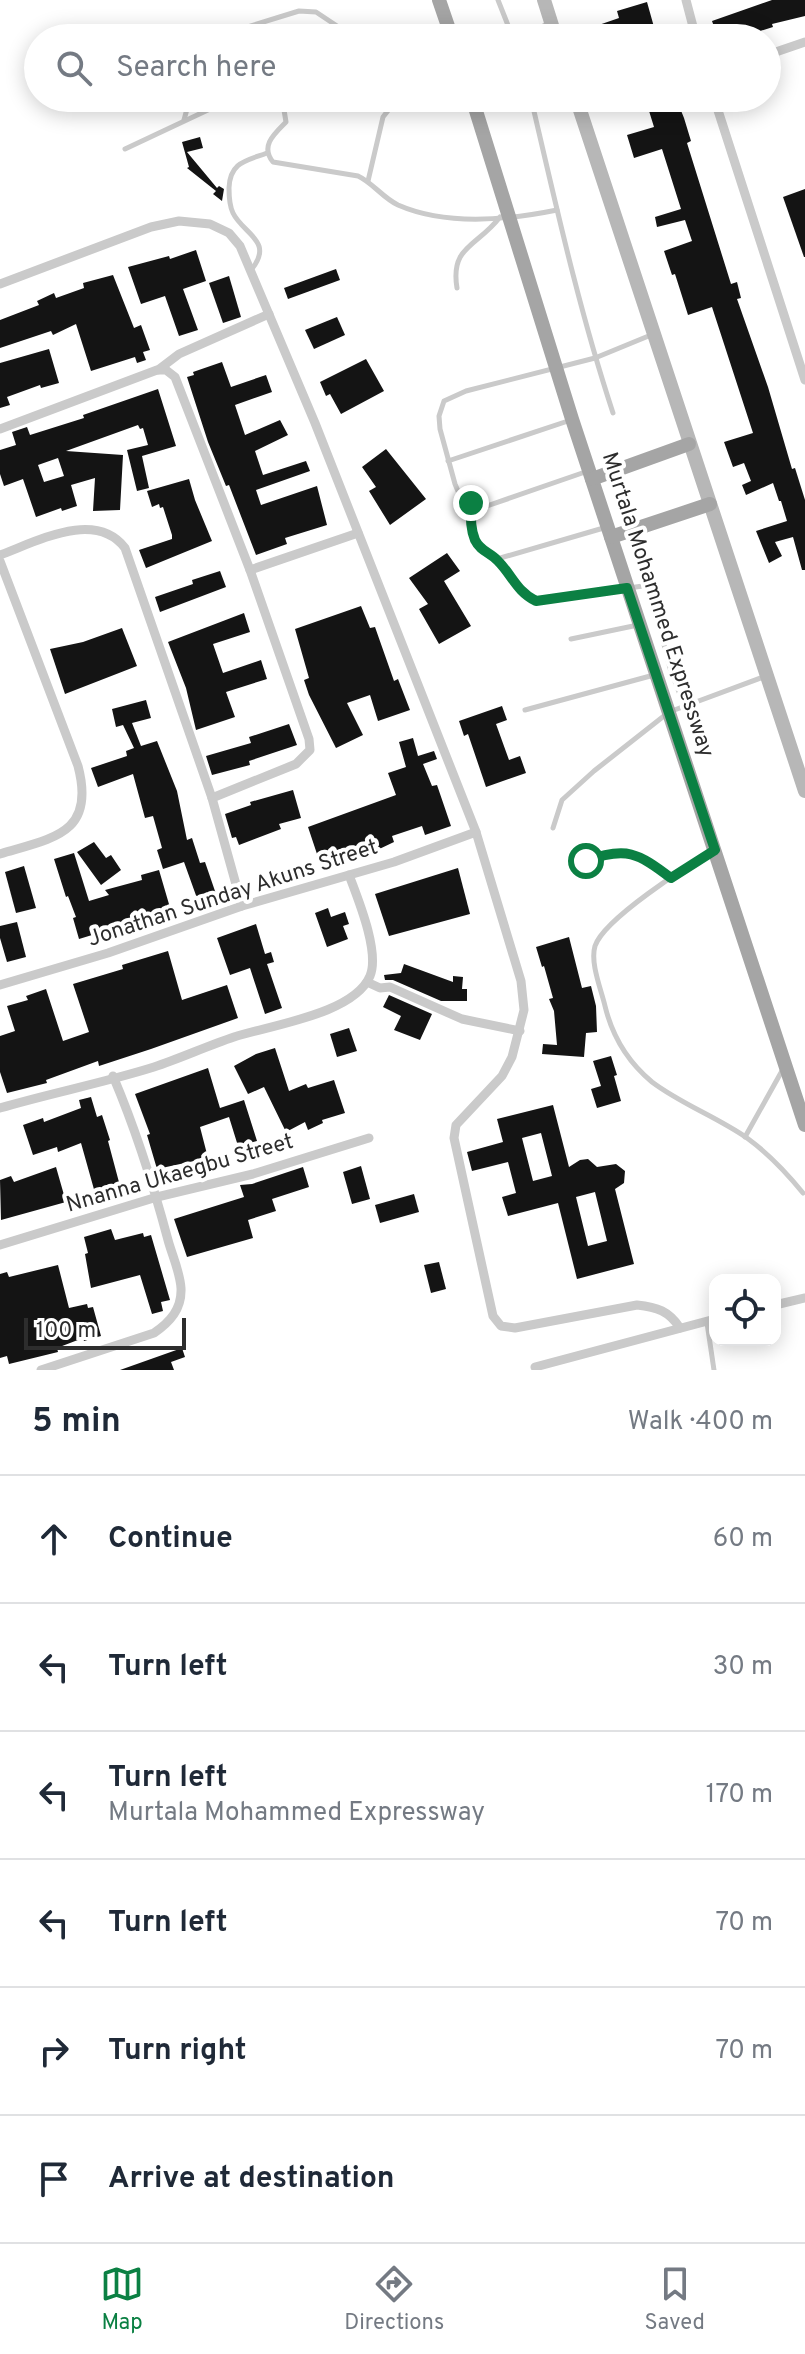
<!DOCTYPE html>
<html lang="en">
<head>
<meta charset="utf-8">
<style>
	:root { --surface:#fff; --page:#f2f2f3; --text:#1f2937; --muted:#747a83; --line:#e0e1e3; --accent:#0b8043 }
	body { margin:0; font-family:Overpass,sans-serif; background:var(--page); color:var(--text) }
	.controls { position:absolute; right:24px; bottom:24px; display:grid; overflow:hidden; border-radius:16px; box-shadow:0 4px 20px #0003 }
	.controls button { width:72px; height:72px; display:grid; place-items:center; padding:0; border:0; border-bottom:2px solid var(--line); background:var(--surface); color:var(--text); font:40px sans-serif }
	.scale { position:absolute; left:24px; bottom:20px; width:162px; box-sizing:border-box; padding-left:8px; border:4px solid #2d2d2d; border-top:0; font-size:22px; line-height:28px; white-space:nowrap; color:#2d2d2d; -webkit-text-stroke:6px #fff; paint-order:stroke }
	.stop { position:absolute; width:24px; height:24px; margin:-18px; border:6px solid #0b8043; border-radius:50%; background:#fff }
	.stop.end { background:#0b8043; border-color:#fff; box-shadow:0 2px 8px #0008 }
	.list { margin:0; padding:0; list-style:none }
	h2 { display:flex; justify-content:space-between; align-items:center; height:104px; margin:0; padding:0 32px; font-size:34px }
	h2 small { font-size:26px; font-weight:400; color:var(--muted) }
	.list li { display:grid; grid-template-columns:52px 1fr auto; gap:24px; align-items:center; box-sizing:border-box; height:128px; padding:0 32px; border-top:2px solid var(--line) }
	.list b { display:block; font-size:30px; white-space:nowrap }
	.list p { margin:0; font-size:26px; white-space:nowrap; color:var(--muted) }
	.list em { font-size:26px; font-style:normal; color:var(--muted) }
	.icon { flex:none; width:44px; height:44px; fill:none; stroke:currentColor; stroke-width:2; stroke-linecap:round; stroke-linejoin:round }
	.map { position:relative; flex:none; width:805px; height:1370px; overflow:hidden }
	.search { position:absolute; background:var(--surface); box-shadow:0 4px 20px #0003; left:24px; right:24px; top:24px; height:88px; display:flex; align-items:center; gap:20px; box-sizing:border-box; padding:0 28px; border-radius:44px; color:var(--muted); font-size:30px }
	.sheet { height:872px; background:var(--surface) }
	nav { display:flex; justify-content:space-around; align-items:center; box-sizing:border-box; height:112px; border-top:2px solid var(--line); background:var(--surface); font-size:22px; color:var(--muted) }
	nav a { display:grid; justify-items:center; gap:4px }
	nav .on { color:var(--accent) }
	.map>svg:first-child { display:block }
	.building { fill:#141414; fill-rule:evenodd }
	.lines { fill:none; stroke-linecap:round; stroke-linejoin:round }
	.lane { stroke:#cacaca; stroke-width:5 }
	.street { stroke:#cacaca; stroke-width:9 }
	.secondary { stroke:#b7b7b7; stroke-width:14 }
	.primary { stroke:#a5a5a5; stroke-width:14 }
	.route { stroke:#0b8043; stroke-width:10 }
	.labels { text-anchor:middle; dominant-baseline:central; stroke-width:8; stroke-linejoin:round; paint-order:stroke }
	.street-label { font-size:22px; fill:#2d2d2d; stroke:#fff }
</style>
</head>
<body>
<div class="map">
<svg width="805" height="1370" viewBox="0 0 805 1370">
	<rect width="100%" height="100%" fill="#fff"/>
	<g class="building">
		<path d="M 772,0 L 805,0 L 805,16 L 772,24 L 773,27 L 738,38 L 718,38 L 712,21 Z"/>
		<path d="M 647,2 L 654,27 L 612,38 L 594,38 L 590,28 L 619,18 L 617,11 Z"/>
		<path d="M 645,98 L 676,98 L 684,118 L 691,141 L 687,143 L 731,284 L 737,282 L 741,298 L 737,299 L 768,387 L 792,469 L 795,468 L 805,500 L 805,570 L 802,570 L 793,537 L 775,542 L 782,556 L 769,563 L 756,531 L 787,521 L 781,501 L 779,501 L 773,483 L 746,495 L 742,485 L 751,481 L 744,463 L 733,467 L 724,442 L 753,433 L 712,307 L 688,315 L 675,274 L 672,275 L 664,251 L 692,241 L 685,220 L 657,227 L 655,217 L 681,209 L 662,149 L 634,158 L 627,135 L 654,127 Z"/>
		<path d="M 200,137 L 203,148 L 187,152 L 217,188 L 219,186 L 224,189 L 222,201 L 213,194 L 216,191 L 187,168 L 189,167 L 182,142 Z"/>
		<path d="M 805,189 L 805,257 L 804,257 L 783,197 Z"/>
		<path d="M 196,250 L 206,281 L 183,289 L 198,330 L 179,336 L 165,296 L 141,304 L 128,267 L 169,256 L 170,259 Z"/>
		<path d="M 336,269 L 340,280 L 288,299 L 284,288 Z"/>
		<path d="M 113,275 L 134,328 L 141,325 L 150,350 L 143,352 L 146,360 L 137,363 L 135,357 L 91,371 L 76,324 L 53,335 L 51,331 L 0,348 L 0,320 L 39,305 L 37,301 L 54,293 L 56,298 L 84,288 L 83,283 Z"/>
		<path d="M 229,276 L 241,317 L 223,323 L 209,283 Z"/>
		<path d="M 337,317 L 345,335 L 314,349 L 305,330 Z"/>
		<path d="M 49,349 L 59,383 L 41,388 L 40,385 L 7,397 L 10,405 L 0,408 L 0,363 Z"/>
		<path d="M 366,359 L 384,391 L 341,414 L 330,394 L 326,396 L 320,382 Z"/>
		<path d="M 222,362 L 231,387 L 266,375 L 272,392 L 235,405 L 245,435 L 280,420 L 288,435 L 255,451 L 263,475 L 306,461 L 310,471 L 256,490 L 261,505 L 317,486 L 327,525 L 285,538 L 287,544 L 256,555 L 229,485 L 226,486 L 208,442 L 187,377 L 194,375 L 193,372 Z"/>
		<path d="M 158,389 L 176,446 L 142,456 L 149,488 L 137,491 L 127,450 L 148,445 L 143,428 L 140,429 L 138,425 L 66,451 L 123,455 L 120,510 L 93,511 L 95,478 L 71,485 L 77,506 L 62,511 L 61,508 L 36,517 L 23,479 L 4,486 L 0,474 L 0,450 L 16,445 L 12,432 L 27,427 L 30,435 L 84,418 L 83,415 ZM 58,458 L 64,476 L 44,482 L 38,465 Z"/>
		<path d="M 386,449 L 426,499 L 390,525 L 369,491 L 376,487 L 362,467 Z"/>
		<path d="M 189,479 L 195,500 L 212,541 L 146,568 L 139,550 L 172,539 L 172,535 L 163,507 L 160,508 L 159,504 L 152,507 L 147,491 Z"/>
		<path d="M 447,553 L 460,571 L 444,581 L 471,626 L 439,644 L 419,609 L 428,604 L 409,578 Z"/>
		<path d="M 220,571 L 226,587 L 160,612 L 155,597 L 193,584 L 192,580 Z"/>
		<path d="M 361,606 L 370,628 L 375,627 L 394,681 L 398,679 L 410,710 L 378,721 L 370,695 L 347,703 L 363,735 L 336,748 L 309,695 L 304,680 L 309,678 L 295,629 Z"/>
		<path d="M 244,613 L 250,632 L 213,644 L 223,673 L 261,660 L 267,679 L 226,692 L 235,717 L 196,730 L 186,688 L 168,642 Z"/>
		<path d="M 122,628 L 137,666 L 65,694 L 50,649 L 83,642 Z"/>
		<path d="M 146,700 L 151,718 L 132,723 L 141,746 L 157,741 L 177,791 L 187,840 L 192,838 L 200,863 L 205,862 L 216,894 L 198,901 L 184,862 L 163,869 L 157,850 L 162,848 L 153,816 L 145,818 L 133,774 L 98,787 L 91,768 L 127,756 L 126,751 L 134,748 L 123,725 L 116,727 L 112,709 Z"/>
		<path d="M 502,706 L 507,720 L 496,724 L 509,760 L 520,756 L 526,773 L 486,787 L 468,734 L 464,736 L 459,721 Z"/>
		<path d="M 289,724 L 297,745 L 249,761 L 250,765 L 212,775 L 206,756 L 251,743 L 249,737 Z"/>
		<path d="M 413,738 L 418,756 L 434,751 L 437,759 L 423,764 L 432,786 L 437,785 L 451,826 L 425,835 L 422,826 L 392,836 L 394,842 L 373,852 L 374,854 L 353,861 L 352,858 L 321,866 L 308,827 L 396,795 L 388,773 L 406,767 L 399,742 Z"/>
		<path d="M 293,790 L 301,818 L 279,824 L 281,829 L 239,845 L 236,837 L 232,838 L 225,814 L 251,805 L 250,802 Z"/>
		<path d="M 94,842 L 106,858 L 111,855 L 121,870 L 101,885 L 77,852 Z"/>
		<path d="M 74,853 L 89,901 L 109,895 L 105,890 L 142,880 L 141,875 L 159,870 L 171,911 L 79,939 L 73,918 L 76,917 L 68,896 L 66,897 L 54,859 Z"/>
		<path d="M 24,866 L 36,908 L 16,913 L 5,872 Z"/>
		<path d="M 458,868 L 470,914 L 389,936 L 375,894 Z"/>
		<path d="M 328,908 L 331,917 L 345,912 L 349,924 L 343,926 L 348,939 L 327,947 L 315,913 Z"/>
		<path d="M 17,922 L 26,957 L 7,962 L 0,938 L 0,926 Z"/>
		<path d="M 256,924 L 265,954 L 271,952 L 274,962 L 267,964 L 282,1008 L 265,1014 L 250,968 L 230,975 L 217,938 Z"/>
		<path d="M 569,937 L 582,988 L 591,986 L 596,1006 L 597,1032 L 586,1033 L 584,1057 L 542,1054 L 543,1044 L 557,1045 L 554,1011 L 549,999 L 553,998 L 544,966 L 542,967 L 536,947 Z"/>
		<path d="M 168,951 L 182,1000 L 227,985 L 238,1018 L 151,1049 L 99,1066 L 98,1061 L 46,1080 L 47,1083 L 7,1093 L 0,1072 L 0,1036 L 15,1031 L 7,1006 L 28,1000 L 26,996 L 46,989 L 63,1041 L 89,1032 L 73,984 L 123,969 L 122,965 Z"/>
		<path d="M 404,964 L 453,982 L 453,976 L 463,977 L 462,989 L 467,989 L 467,1001 L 441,1001 L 393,980 L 385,980 L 384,975 L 401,973 Z"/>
		<path d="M 389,995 L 432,1014 L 420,1040 L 394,1030 L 401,1016 L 383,1007 Z"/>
		<path d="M 349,1028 L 357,1051 L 337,1057 L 330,1034 Z"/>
		<path d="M 275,1048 L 289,1091 L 306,1084 L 308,1088 L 334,1080 L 345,1113 L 322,1120 L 323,1123 L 308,1130 L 305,1122 L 286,1132 L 264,1087 L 248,1094 L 234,1066 L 256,1054 Z"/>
		<path d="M 611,1056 L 617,1075 L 614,1076 L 621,1101 L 597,1108 L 591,1089 L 601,1086 L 593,1061 Z"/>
		<path d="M 208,1068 L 220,1108 L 244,1100 L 257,1141 L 238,1146 L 229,1117 L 200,1127 L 208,1158 L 157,1169 L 147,1135 L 150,1134 L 135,1094 Z"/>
		<path d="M 91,1097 L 97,1117 L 102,1115 L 110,1140 L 108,1141 L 120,1186 L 95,1193 L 81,1143 L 58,1152 L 57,1147 L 33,1155 L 23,1125 L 43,1118 L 44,1122 L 81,1108 L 79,1100 Z"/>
		<path d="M 553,1105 L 569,1167 L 580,1160 L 588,1159 L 597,1167 L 616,1164 L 625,1171 L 624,1183 L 615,1189 L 634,1264 L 577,1279 L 558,1203 L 508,1216 L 502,1197 L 516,1193 L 508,1162 L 472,1171 L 467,1152 L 503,1142 L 497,1119 ZM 541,1133 L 552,1176 L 533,1181 L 522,1138 ZM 595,1192 L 607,1241 L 588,1246 L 576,1197 Z"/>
		<path d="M 361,1166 L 370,1199 L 352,1204 L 343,1172 Z"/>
		<path d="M 56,1167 L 66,1202 L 1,1220 L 0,1180 L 11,1176 L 14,1182 Z"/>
		<path d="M 303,1167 L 309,1187 L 272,1199 L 276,1211 L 248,1220 L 253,1238 L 187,1257 L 174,1219 L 244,1197 L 240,1185 L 252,1184 Z"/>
		<path d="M 414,1194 L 419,1212 L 380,1223 L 375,1205 Z"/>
		<path d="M 111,1229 L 115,1240 L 143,1233 L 144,1237 L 151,1235 L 170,1300 L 161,1302 L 163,1311 L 152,1314 L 140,1275 L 91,1288 L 85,1254 L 88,1253 L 84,1237 Z"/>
		<path d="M 439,1262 L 446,1289 L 431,1293 L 424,1265 Z"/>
		<path d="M 58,1265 L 69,1308 L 87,1304 L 88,1308 L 93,1307 L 101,1336 L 84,1341 L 83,1338 L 57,1348 L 58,1352 L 9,1364 L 7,1356 L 0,1358 L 0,1274 L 7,1272 L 9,1277 Z"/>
		<path d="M 182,1348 L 185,1357 L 171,1362 L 174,1370 L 120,1370 Z"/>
	</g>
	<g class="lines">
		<g class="lane">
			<path d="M 498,0 L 513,38"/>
			<path d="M 545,25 L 547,38"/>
			<path d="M 212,38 L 299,11 L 316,12 L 349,34"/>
			<path d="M 319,38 C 338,34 358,31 377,38"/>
			<path d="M 515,38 L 548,24"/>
			<path d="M 282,98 L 286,122 C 274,134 260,146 273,162 L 358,176 C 373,183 383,198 398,205 C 446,226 508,220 557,210"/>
			<path d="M 535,98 L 533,107 C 557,210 580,313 613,413"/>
			<path d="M 184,120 L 190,98"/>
			<path d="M 125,149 L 210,109 L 257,98"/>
			<path d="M 368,181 L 383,117 L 390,108 L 410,98"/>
			<path d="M 251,270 C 275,241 243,234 233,213 C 229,205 229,196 229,188 C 230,162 246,161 267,153"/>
			<path d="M 457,288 C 450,246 477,247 500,217"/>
			<path d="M 448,461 L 571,420"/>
			<path d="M 588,471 L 484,507 L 460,496 L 455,484 L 440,429 L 439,416 L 444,401 L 466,391 L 595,358 L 651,335"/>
			<path d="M 471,503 C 471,516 470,528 475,540 C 481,552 490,552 498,561 C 512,575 517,592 536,601 L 650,585"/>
			<path d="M 497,559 L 607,527"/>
			<path d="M 643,563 L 670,668 L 684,705"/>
			<path d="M 571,639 L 638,625"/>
			<path d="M 525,710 L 654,675"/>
			<path d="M 553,828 L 562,800 L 594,771 L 669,712 L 766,676"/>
			<path d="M 714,851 C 688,865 604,919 595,946 C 590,963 601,989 605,1006 C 612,1035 628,1062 652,1082 C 681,1104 717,1117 747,1138 C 769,1154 786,1172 803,1193"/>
			<path d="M 586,861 C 628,846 636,852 671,878"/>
			<path d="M 745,1137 L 783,1069"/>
			<path d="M 707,1323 L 714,1370"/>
		</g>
		<g class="street">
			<path d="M 686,0 L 696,38"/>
			<path d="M 767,55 L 805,42"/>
			<path d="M 714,98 L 805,380"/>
			<path d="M 0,284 L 151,227 L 179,221 L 210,224 L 229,233 L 240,246 L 315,423 L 476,832 L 521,981 L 524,1010 L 512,1057 L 502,1076 L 456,1125 L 454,1138 L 493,1316 L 501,1326 L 515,1328 L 637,1305 C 657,1307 669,1311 680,1328"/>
			<path d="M 158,370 L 179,354 L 269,314"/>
			<path d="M 0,429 L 157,370 L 166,370 L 175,377 L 250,570 L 309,739 L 310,750 L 296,764 L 212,798 L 242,906"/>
			<path d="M 0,555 C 36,542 95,509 125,548 L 212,798"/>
			<path d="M 0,561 L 78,766 C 96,834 53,838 0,854"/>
			<path d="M 250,570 L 358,533"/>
			<path d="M 367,982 L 380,988 L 390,987 L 462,1019 L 520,1031"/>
			<path d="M 0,985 L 108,953 L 242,906 L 394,862 L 476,832"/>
			<path d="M 0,1108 C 51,1093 103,1083 154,1067 C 181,1058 207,1046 234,1037 C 271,1025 354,1014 370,976 C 380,952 358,899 349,875"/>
			<path d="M 0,1245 L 157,1197 L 253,1174 L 369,1138"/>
			<path d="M 775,1305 L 805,1298"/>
			<path d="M 535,1367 L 715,1319"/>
			<path d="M 41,1370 L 154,1333 C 170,1322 182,1309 181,1288 C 180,1272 172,1255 168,1240 C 153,1184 136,1130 113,1076"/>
		</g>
		<g class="secondary">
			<path d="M 544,0 L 556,38"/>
			<path d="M 576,98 L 805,791"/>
		</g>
		<g class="primary">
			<path d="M 439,0 L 452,38"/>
			<path d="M 472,98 L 572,419 L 805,1125"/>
			<path d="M 592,479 L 689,444"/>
			<path d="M 611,537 L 710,504"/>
		</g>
	</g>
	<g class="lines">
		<path class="route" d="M 471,503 C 471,516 470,528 475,540 C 481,552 490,552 498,561 C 512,575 517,592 536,601 L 627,588 L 715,850 L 671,878 C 638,853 626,846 586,861"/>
	</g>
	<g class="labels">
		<g class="street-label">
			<text transform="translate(657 605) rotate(72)">Murtala Mohammed Expressway</text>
			<text transform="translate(233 894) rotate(-18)">Jonathan Sunday Akuns Street</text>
			<text transform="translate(180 1174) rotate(-16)">Nnanna Ukaegbu Street</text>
		</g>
	</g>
</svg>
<div class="controls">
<button><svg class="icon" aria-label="locate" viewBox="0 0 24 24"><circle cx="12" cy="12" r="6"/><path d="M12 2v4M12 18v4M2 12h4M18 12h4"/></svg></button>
</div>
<div class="scale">100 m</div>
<div class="stop" style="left:586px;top:861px"></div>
<div class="stop end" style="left:471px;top:503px"></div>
<div class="search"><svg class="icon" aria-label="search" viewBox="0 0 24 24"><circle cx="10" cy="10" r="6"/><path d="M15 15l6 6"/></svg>Search here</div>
</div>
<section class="sheet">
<h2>5 min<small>Walk · 400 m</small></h2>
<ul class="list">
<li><svg class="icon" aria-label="ahead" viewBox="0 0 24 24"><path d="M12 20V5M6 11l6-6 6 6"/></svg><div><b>Continue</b></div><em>60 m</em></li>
<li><svg class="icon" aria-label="left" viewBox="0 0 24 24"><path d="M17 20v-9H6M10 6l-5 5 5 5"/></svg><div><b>Turn left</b></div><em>30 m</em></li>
<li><svg class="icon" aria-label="left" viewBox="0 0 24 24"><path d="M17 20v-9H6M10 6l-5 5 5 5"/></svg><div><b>Turn left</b><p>Murtala Mohammed Expressway</p></div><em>170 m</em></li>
<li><svg class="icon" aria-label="left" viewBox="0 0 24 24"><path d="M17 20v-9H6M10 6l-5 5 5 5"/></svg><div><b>Turn left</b></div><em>70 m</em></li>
<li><svg class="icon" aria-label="right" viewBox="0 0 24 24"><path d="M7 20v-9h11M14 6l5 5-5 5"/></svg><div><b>Turn right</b></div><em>70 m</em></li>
<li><svg class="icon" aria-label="arrive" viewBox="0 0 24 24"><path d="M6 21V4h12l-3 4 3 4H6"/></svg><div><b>Arrive at destination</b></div></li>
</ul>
</section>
<nav>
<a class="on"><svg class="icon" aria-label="map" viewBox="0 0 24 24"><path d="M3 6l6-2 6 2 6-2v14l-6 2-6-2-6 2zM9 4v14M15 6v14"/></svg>Map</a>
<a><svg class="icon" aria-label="directions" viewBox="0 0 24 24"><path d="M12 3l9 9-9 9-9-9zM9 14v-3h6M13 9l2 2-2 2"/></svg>Directions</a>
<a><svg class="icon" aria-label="saved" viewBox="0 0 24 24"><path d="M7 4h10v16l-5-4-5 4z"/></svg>Saved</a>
</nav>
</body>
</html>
